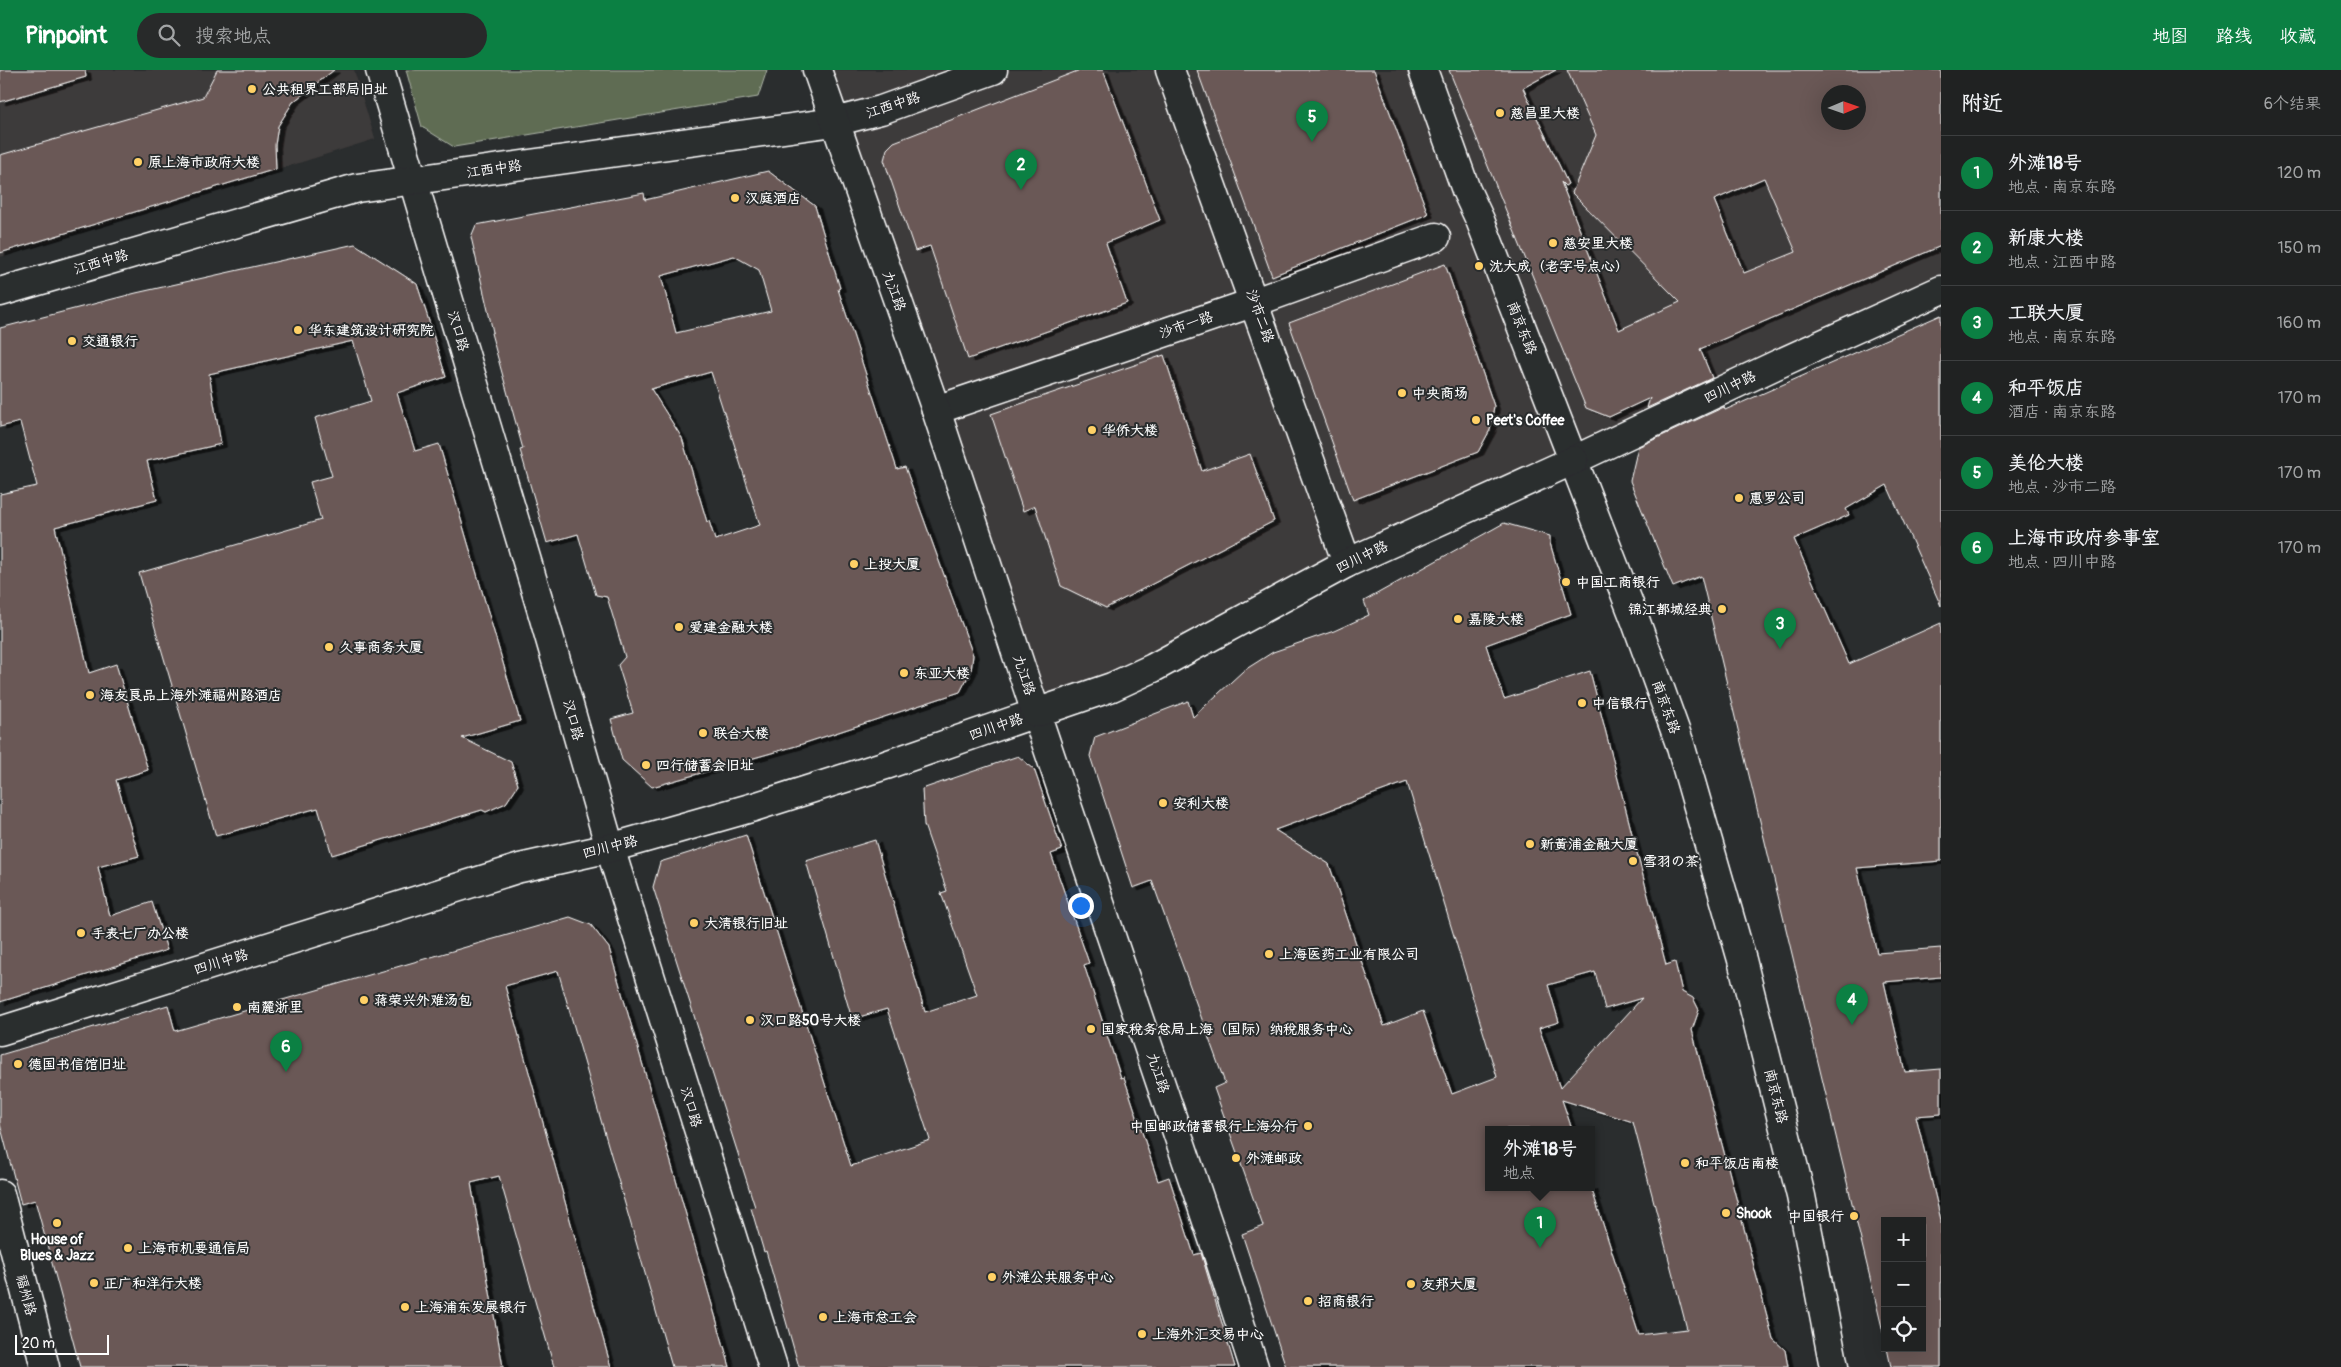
<!DOCTYPE html>
<html lang="zh">
<head>
<meta charset="utf-8">
<style>
	:root { --surface:#202222; --page:#282a2a; --text:#f1f3f6; --muted:#a2a4a5; --line:#3d3f40; --accent:#0b8043 }
	body { margin:0; font-family:Pangolin,"LXGW WenKai TC","Klee One",sans-serif; background:var(--page); color:var(--text) }
	.controls { position:absolute; right:15px; bottom:15px; display:grid; overflow:hidden; border-radius:0px; box-shadow:0 5px 20px #0002 }
	.controls button { width:45px; height:45px; display:grid; place-items:center; padding:0; border:0; border-bottom:1px solid var(--line); background:var(--surface); color:var(--text); font:25px sans-serif }
	.compass { position:absolute; left:1821px; top:15px; width:45px; height:45px; border-radius:50%; background:var(--surface); box-shadow:0 5px 20px #0002; rotate:88deg }
	.scale { position:absolute; left:15px; bottom:12px; width:94px; box-sizing:border-box; padding-left:5px; border:2px solid #fff; border-top:0; font-size:14px; line-height:18px; white-space:nowrap; color:#fff; -webkit-text-stroke:4px #2a2d2e; paint-order:stroke }
	.you { position:absolute; left:1080px; top:835px; width:18px; height:18px; margin:-12px; border:4px solid #fff; border-radius:50%; background:#1a73e8; box-shadow:0 0 0 8px #1a73e833 }
	.badge { display:grid; place-items:center; width:32px; height:32px; border-radius:50%; background:var(--accent); color:#fff; font-size:16px; font-weight:700 }
	.pin { position:absolute; translate:-50% -41px; filter:drop-shadow(0 1px 2px #0008) }
	.pin::after { content:''; position:absolute; top:26px; width:18px; height:15px; background:inherit; clip-path:polygon(0 0,100% 0,50% 100%) }
	.popup { position:absolute; left:1485px; top:1056px; width:110px; height:65px; box-sizing:border-box; display:grid; place-content:center; border-radius:0px; background:var(--surface); filter:drop-shadow(0 1px 4px #0005); font-size:16px; white-space:nowrap; color:var(--muted) }
	.popup b { font-size:19px; color:var(--text) }
	.popup::after { content:''; position:absolute; left:50%; top:100%; margin-left:-10px; border:10px solid transparent; border-top-color:var(--surface) }
	.list { margin:0; padding:0; list-style:none }
	h2 { display:flex; justify-content:space-between; align-items:center; height:65px; margin:0; padding:0 20px; font-size:21px }
	h2 small { font-size:16px; font-weight:400; color:var(--muted) }
	.list li { display:grid; grid-template-columns:32px 1fr auto; gap:15px; align-items:center; box-sizing:border-box; height:75px; padding:0 20px; border-top:1px solid var(--line) }
	.list b { display:block; font-size:19px; white-space:nowrap }
	.list p { margin:0; font-size:16px; white-space:nowrap; color:var(--muted) }
	.list em { font-size:16px; font-style:normal; color:var(--muted) }
	.icon { flex:none; width:28px; height:28px; fill:none; stroke:currentColor; stroke-width:2; stroke-linecap:round; stroke-linejoin:round }
	.map { position:relative; flex:none; width:1941px; height:1297px; overflow:hidden }
	header { display:flex; align-items:center; gap:30px; box-sizing:border-box; height:70px; padding:0 25px; background:var(--accent); color:#fff }
	header strong { font-size:24px }
	nav { display:flex; gap:28px; margin-inline-start:auto; font-size:18px }
	.search { width:350px; height:45px; background:var(--page); display:flex; align-items:center; gap:12px; box-sizing:border-box; padding:0 18px; border-radius:28px; color:var(--muted); font-size:19px }
	main { display:flex }
	aside { flex:1; background:var(--surface) }
	.map>svg:first-child { display:block }
	.built { fill:#3e3a3a; fill-rule:evenodd }
	.green { fill:#5f6c53; stroke:#afb6a9 }
	.building { fill:#6b5956; stroke:#fff; fill-rule:evenodd; filter:url(#shadow) }
	.lines { fill:none; stroke-linecap:round; stroke-linejoin:round }
	.street-casing { stroke:#fff; stroke-width:31 }
	.secondary-casing { stroke:#fff; stroke-width:31 }
	.street { stroke:#2a2d2e; stroke-width:28 }
	.secondary { stroke:#2a2d2e; stroke-width:28 }
	.poi-dot { fill:#ffd166; stroke:#2a2d2e; stroke-width:2 }
	.labels { text-anchor:middle; dominant-baseline:central; stroke-width:4; stroke-linejoin:round; paint-order:stroke }
	.poi-label { font-size:14px; font-weight:bold; fill:#fff; stroke:#2a2d2e; text-anchor:start }
	.street-label { font-size:14px; fill:#fff; stroke:#2a2d2e }
</style>
</head>
<body>
<header>
<strong>Pinpoint</strong>
<div class="search"><svg class="icon" aria-label="search" viewBox="0 0 24 24"><circle cx="10" cy="10" r="6"/><path d="M15 15l6 6"/></svg>搜索地点</div>
<nav><a>地图</a><a>路线</a><a>收藏</a></nav>
</header>
<main>
<div class="map">
<svg width="1941" height="1297" viewBox="0 0 1941 1297">
	<defs>
		<filter id="shadow"><feDropShadow dx="5.5" dy="3" stdDeviation="0" flood-color="#0009"/></filter>
	</defs>
	<rect width="100%" height="100%" fill="#2a2d2e"/>
	<filter id="ink" filterUnits="userSpaceOnUse"><feTurbulence type="fractalNoise" baseFrequency=".02" numOctaves="2"/><feDisplacementMap in="SourceGraphic" scale="10" xChannelSelector="R" yChannelSelector="G"/><feConvolveMatrix kernelMatrix="1 2 1 2 8 2 1 2 1" color-interpolation-filters="sRGB"/></filter>
	<g filter="url(#ink)">
		<g class="built">
			<path d="M 0,0 L 354,0 L 375,69 L 0,187 Z"/>
			<path d="M 816,0 L 1941,0 L 1941,221 L 1574,390 L 1523,429 L 1347,493 L 1036,643 ZM 1828,22 L 1858,22 L 1858,52 L 1828,52 Z"/>
		</g>
		<path class="green" d="M 406,0 L 767,0 L 758,27 L 454,77 L 422,57 Z"/>
		<g class="building">
			<path d="M 0,0 L 85,0 L 86,7 L 0,32 Z"/>
			<path d="M 217,0 L 334,0 L 293,32 L 278,56 L 275,75 L 276,99 L 0,183 L 0,85 L 203,27 Z"/>
			<path d="M 1080,0 L 1103,0 L 1160,150 L 1106,173 L 1127,233 L 968,289 L 930,176 L 915,181 L 884,90 L 887,79 L 894,72 Z"/>
			<path d="M 1197,0 L 1374,0 L 1428,144 L 1272,206 Z"/>
			<path d="M 1449,0 L 1556,0 L 1523,18 L 1568,114 L 1565,116 L 1561,112 L 1619,260 L 1680,232 L 1572,123 L 1596,65 L 1567,0 L 1941,0 L 1941,176 L 1700,279 L 1712,308 L 1647,338 L 1650,328 L 1609,347 L 1586,338 ZM 1828,22 L 1858,22 L 1858,52 L 1828,52 ZM 1764,108 L 1796,182 L 1744,203 L 1714,130 Z"/>
			<path d="M 768,101 L 815,136 L 840,218 L 838,219 L 897,399 L 905,397 L 973,585 L 971,601 L 960,622 L 796,676 L 652,717 L 622,690 L 611,649 L 633,643 L 618,595 L 625,587 L 607,527 L 596,525 L 578,464 L 547,473 L 520,380 L 523,379 L 491,263 L 493,262 L 471,167 L 476,155 L 644,123 L 645,130 ZM 734,186 L 759,200 L 771,241 L 676,263 L 661,206 ZM 711,302 L 760,455 L 715,470 L 709,451 L 707,452 L 682,368 L 651,319 Z"/>
			<path d="M 355,174 L 417,214 L 428,248 L 446,307 L 397,323 L 415,381 L 439,374 L 520,651 L 462,668 L 511,692 L 518,715 L 506,733 L 486,742 L 482,740 L 332,785 L 318,738 L 216,766 L 139,503 L 321,450 L 310,412 L 332,406 L 315,348 L 371,331 L 353,271 L 209,304 L 221,374 L 147,391 L 157,430 L 55,457 L 89,603 L 116,594 L 148,700 L 116,710 L 139,786 L 98,797 L 110,846 L 152,832 L 167,880 L 0,932 L 0,424 L 37,416 L 20,352 L 0,357 L 0,258 L 136,223 Z"/>
			<path d="M 1445,194 L 1494,336 L 1490,360 L 1478,382 L 1353,430 L 1289,253 Z"/>
			<path d="M 1941,245 L 1941,536 L 1887,415 L 1846,439 L 1849,445 L 1794,469 L 1849,594 L 1941,553 L 1941,791 L 1857,798 L 1877,883 L 1941,878 L 1941,907 L 1884,912 L 1905,1002 L 1941,999 L 1941,1044 L 1916,1046 L 1941,1150 L 1941,1297 L 1891,1297 L 1887,1278 L 1922,1278 L 1922,1151 L 1885,1151 L 1885,1270 L 1701,506 L 1673,517 L 1630,411 L 1638,377 L 1724,337 L 1725,340 Z"/>
			<path d="M 1164,285 L 1202,401 L 1250,384 L 1274,451 L 1106,538 L 1061,516 L 1035,436 L 1023,441 L 991,344 Z"/>
			<path d="M 1504,453 L 1550,466 L 1550,473 L 1571,544 L 1486,575 L 1504,629 L 1590,601 L 1666,895 L 1675,892 L 1682,922 L 1693,928 L 1699,940 L 1692,960 L 1773,1269 L 1785,1280 L 1788,1297 L 1286,1297 L 1242,1164 L 1263,1156 L 1214,1018 L 1225,1013 L 1152,811 L 1133,818 L 1090,686 L 1095,667 L 1188,631 L 1193,647 L 1243,601 L 1273,582 L 1334,561 L 1369,545 L 1364,531 ZM 1407,712 L 1497,1007 L 1452,1024 L 1423,941 L 1384,956 L 1329,794 L 1275,760 ZM 1595,902 L 1605,939 L 1642,928 L 1560,1018 L 1539,958 L 1559,952 L 1548,915 ZM 1562,1030 L 1633,1052 L 1687,1259 L 1639,1265 L 1591,1117 L 1489,1117 L 1489,1059 L 1572,1059 Z"/>
			<path d="M 1018,686 L 1034,699 L 1062,780 L 1051,784 L 1089,893 L 1084,895 L 1121,1008 L 1124,1007 L 1158,1111 L 1169,1107 L 1194,1185 L 1201,1183 L 1235,1297 L 799,1297 L 766,1181 L 764,1182 L 751,1138 L 755,1137 L 653,817 L 660,792 L 746,765 L 851,1096 L 930,1070 L 887,939 L 852,949 L 806,791 L 875,770 L 925,942 L 977,925 L 941,823 L 947,821 L 924,755 L 922,719 Z"/>
			<path d="M 570,847 L 591,855 L 609,878 L 730,1297 L 672,1297 L 558,901 L 505,916 L 611,1297 L 554,1297 L 499,1106 L 471,1113 L 503,1297 L 80,1297 L 35,1130 L 21,1134 L 0,1054 L 0,985 L 168,935 L 175,961 Z"/>
		</g>
		<g class="lines">
			<defs>
				<g id="street">
					<path d="M 380,0 L 543,545 L 610,778 L 773,1297"/>
					<path d="M 1170,0 L 1347,493"/>
					<path d="M 1423,0 L 1466,120 L 1480,150 L 1636,552 L 1680,674 L 1742,890 L 1801,1126 L 1834,1297"/>
					<path d="M 0,222 L 357,118 L 834,52 L 881,40 L 993,0"/>
					<path d="M 936,340 L 1255,232 L 1436,167"/>
					<path d="M 1574,390 L 1776,295 L 1941,220"/>
					<path d="M 0,961 L 520,798 L 610,778 L 754,737 L 886,695 L 1036,643 L 1214,1172 L 1254,1297"/>
				</g>
				<g id="secondary">
					<path d="M 817,0 L 936,340 L 1036,643 L 1112,617 L 1153,598 L 1347,493 L 1574,390"/>
					<path d="M 0,1124 L 45,1297"/>
				</g>
			</defs>
			<use href="#street" class="street-casing"/>
			<use href="#secondary" class="secondary-casing"/>
			<use href="#street" class="street"/>
			<use href="#secondary" class="secondary"/>
		</g>
	</g>
	<g class="poi-dot">
		<circle cx="252" cy="19" r="5"/>
		<circle cx="1500" cy="43" r="5"/>
		<circle cx="138" cy="92" r="5"/>
		<circle cx="735" cy="128" r="5"/>
		<circle cx="1553" cy="173" r="5"/>
		<circle cx="1479" cy="196" r="5"/>
		<circle cx="298" cy="260" r="5"/>
		<circle cx="72" cy="271" r="5"/>
		<circle cx="1402" cy="323" r="5"/>
		<circle cx="1476" cy="350" r="5"/>
		<circle cx="1092" cy="360" r="5"/>
		<circle cx="1739" cy="428" r="5"/>
		<circle cx="854" cy="494" r="5"/>
		<circle cx="1566" cy="512" r="5"/>
		<circle cx="1722" cy="539" r="5"/>
		<circle cx="1458" cy="549" r="5"/>
		<circle cx="679" cy="557" r="5"/>
		<circle cx="329" cy="577" r="5"/>
		<circle cx="904" cy="603" r="5"/>
		<circle cx="90" cy="625" r="5"/>
		<circle cx="1582" cy="633" r="5"/>
		<circle cx="703" cy="663" r="5"/>
		<circle cx="646" cy="695" r="5"/>
		<circle cx="1163" cy="733" r="5"/>
		<circle cx="1530" cy="774" r="5"/>
		<circle cx="1633" cy="791" r="5"/>
		<circle cx="694" cy="853" r="5"/>
		<circle cx="81" cy="863" r="5"/>
		<circle cx="1269" cy="884" r="5"/>
		<circle cx="364" cy="930" r="5"/>
		<circle cx="237" cy="937" r="5"/>
		<circle cx="750" cy="950" r="5"/>
		<circle cx="1091" cy="959" r="5"/>
		<circle cx="18" cy="994" r="5"/>
		<circle cx="1308" cy="1056" r="5"/>
		<circle cx="1236" cy="1088" r="5"/>
		<circle cx="1685" cy="1093" r="5"/>
		<circle cx="1726" cy="1143" r="5"/>
		<circle cx="1854" cy="1146" r="5"/>
		<circle cx="57" cy="1153" r="5"/>
		<circle cx="128" cy="1178" r="5"/>
		<circle cx="992" cy="1207" r="5"/>
		<circle cx="94" cy="1213" r="5"/>
		<circle cx="1411" cy="1214" r="5"/>
		<circle cx="1308" cy="1231" r="5"/>
		<circle cx="405" cy="1237" r="5"/>
		<circle cx="823" cy="1247" r="5"/>
		<circle cx="1142" cy="1264" r="5"/>
	</g>
	<g class="labels">
		<g class="poi-label">
			<text x="262" y="19">公共租界工部局旧址</text>
			<text x="1510" y="43">慈昌里大楼</text>
			<text x="148" y="92">原上海市政府大楼</text>
			<text x="745" y="128">汉庭酒店</text>
			<text x="1563" y="173">慈安里大楼</text>
			<text x="1489" y="196">沈大成（老字号点心）</text>
			<text x="308" y="260">华东建筑设计研究院</text>
			<text x="82" y="271">交通银行</text>
			<text x="1412" y="323">中央商场</text>
			<text x="1486" y="350">Peet's Coffee</text>
			<text x="1102" y="360">华侨大楼</text>
			<text x="1749" y="428">惠罗公司</text>
			<text x="864" y="494">上投大厦</text>
			<text x="1576" y="512">中国工商银行</text>
			<text x="1712" y="539" text-anchor="end">锦江都城经典</text>
			<text x="1468" y="549">嘉陵大楼</text>
			<text x="689" y="557">爱建金融大楼</text>
			<text x="339" y="577">久事商务大厦</text>
			<text x="914" y="603">东亚大楼</text>
			<text x="100" y="625">海友良品上海外滩福州路酒店</text>
			<text x="1592" y="633">中信银行</text>
			<text x="713" y="663">联合大楼</text>
			<text x="656" y="695">四行储蓄会旧址</text>
			<text x="1173" y="733">安利大楼</text>
			<text x="1540" y="774">新黄浦金融大厦</text>
			<text x="1643" y="791">雪羽の茶</text>
			<text x="704" y="853">大清银行旧址</text>
			<text x="91" y="863">手表七厂办公楼</text>
			<text x="1279" y="884">上海医药工业有限公司</text>
			<text x="374" y="930">蒋荣兴外难汤包</text>
			<text x="247" y="937">南麓浙里</text>
			<text x="760" y="950">汉口路50号大楼</text>
			<text x="1101" y="959">国家税务总局上海（国际）纳税服务中心</text>
			<text x="28" y="994">德国书信馆旧址</text>
			<text x="1298" y="1056" text-anchor="end">中国邮政储蓄银行上海分行</text>
			<text x="1246" y="1088">外滩邮政</text>
			<text x="1695" y="1093">和平饭店南楼</text>
			<text x="1736" y="1143">Shook</text>
			<text x="1844" y="1146" text-anchor="end">中国银行</text>
			<text x="57" y="1169" text-anchor="middle">House of<tspan x="57" dy="16">Blues &amp; Jazz</tspan></text>
			<text x="138" y="1178">上海市机要通信局</text>
			<text x="1002" y="1207">外滩公共服务中心</text>
			<text x="104" y="1213">正广和洋行大楼</text>
			<text x="1421" y="1214">友邦大厦</text>
			<text x="1318" y="1231">招商银行</text>
			<text x="415" y="1237">上海浦东发展银行</text>
			<text x="833" y="1247">上海市总工会</text>
			<text x="1152" y="1264">上海外汇交易中心</text>
		</g>
		<g class="street-label">
			<text transform="translate(893 35) rotate(-18)">江西中路</text>
			<text transform="translate(494 99) rotate(-8)">江西中路</text>
			<text transform="translate(101 192) rotate(-16)">江西中路</text>
			<text transform="translate(894 221) rotate(70)">九江路</text>
			<text transform="translate(1260 246) rotate(70)">沙市二路</text>
			<text transform="translate(1186 255) rotate(-19)">沙市一路</text>
			<text transform="translate(1522 258) rotate(68)">南京东路</text>
			<text transform="translate(458 261) rotate(73)">汉口路</text>
			<text transform="translate(1730 317) rotate(-26)">四川中路</text>
			<text transform="translate(1362 487) rotate(-26)">四川中路</text>
			<text transform="translate(1024 605) rotate(72)">九江路</text>
			<text transform="translate(1666 637) rotate(70)">南京东路</text>
			<text transform="translate(573 650) rotate(74)">汉口路</text>
			<text transform="translate(996 657) rotate(-19)">四川中路</text>
			<text transform="translate(610 777) rotate(-14)">四川中路</text>
			<text transform="translate(221 892) rotate(-17)">四川中路</text>
			<text transform="translate(1158 1003) rotate(71)">九江路</text>
			<text transform="translate(1776 1026) rotate(76)">南京东路</text>
			<text transform="translate(691 1037) rotate(73)">汉口路</text>
			<text transform="translate(26 1225) rotate(75)">福州路</text>
		</g>
	</g>
</svg>
<div class="controls">
<button>+</button>
<button>−</button>
<button><svg class="icon" aria-label="locate" viewBox="0 0 24 24"><circle cx="12" cy="12" r="6"/><path d="M12 2v4M12 18v4M2 12h4M18 12h4"/></svg></button>
</div>
<svg class="compass" viewBox="-18 -18 36 36"><path d="M0-13l5 13h-10z" fill="#e53935"/><path d="M0 13l5-13h-10z" fill="#a2a4a5"/></svg>
<div class="scale">20 m</div>
<div class="you"></div>
<div class="pin badge" style="left:1540px;top:1178px">1</div>
<div class="popup"><b>外滩18号</b>地点</div>
<div class="pin badge" style="left:1021px;top:120px">2</div>
<div class="pin badge" style="left:1780px;top:579px">3</div>
<div class="pin badge" style="left:1852px;top:955px">4</div>
<div class="pin badge" style="left:1312px;top:72px">5</div>
<div class="pin badge" style="left:286px;top:1002px">6</div>
</div>
<aside>
<h2>附近<small>6个结果</small></h2>
<ul class="list">
<li><span class="badge">1</span><div><b>外滩18号</b><p>地点 · 南京东路</p></div><em>120 m</em></li>
<li><span class="badge">2</span><div><b>新康大楼</b><p>地点 · 江西中路</p></div><em>150 m</em></li>
<li><span class="badge">3</span><div><b>工联大厦</b><p>地点 · 南京东路</p></div><em>160 m</em></li>
<li><span class="badge">4</span><div><b>和平饭店</b><p>酒店 · 南京东路</p></div><em>170 m</em></li>
<li><span class="badge">5</span><div><b>美伦大楼</b><p>地点 · 沙市二路</p></div><em>170 m</em></li>
<li><span class="badge">6</span><div><b>上海市政府参事室</b><p>地点 · 四川中路</p></div><em>170 m</em></li>
</ul>
</aside>
</main>
</body>
</html>
